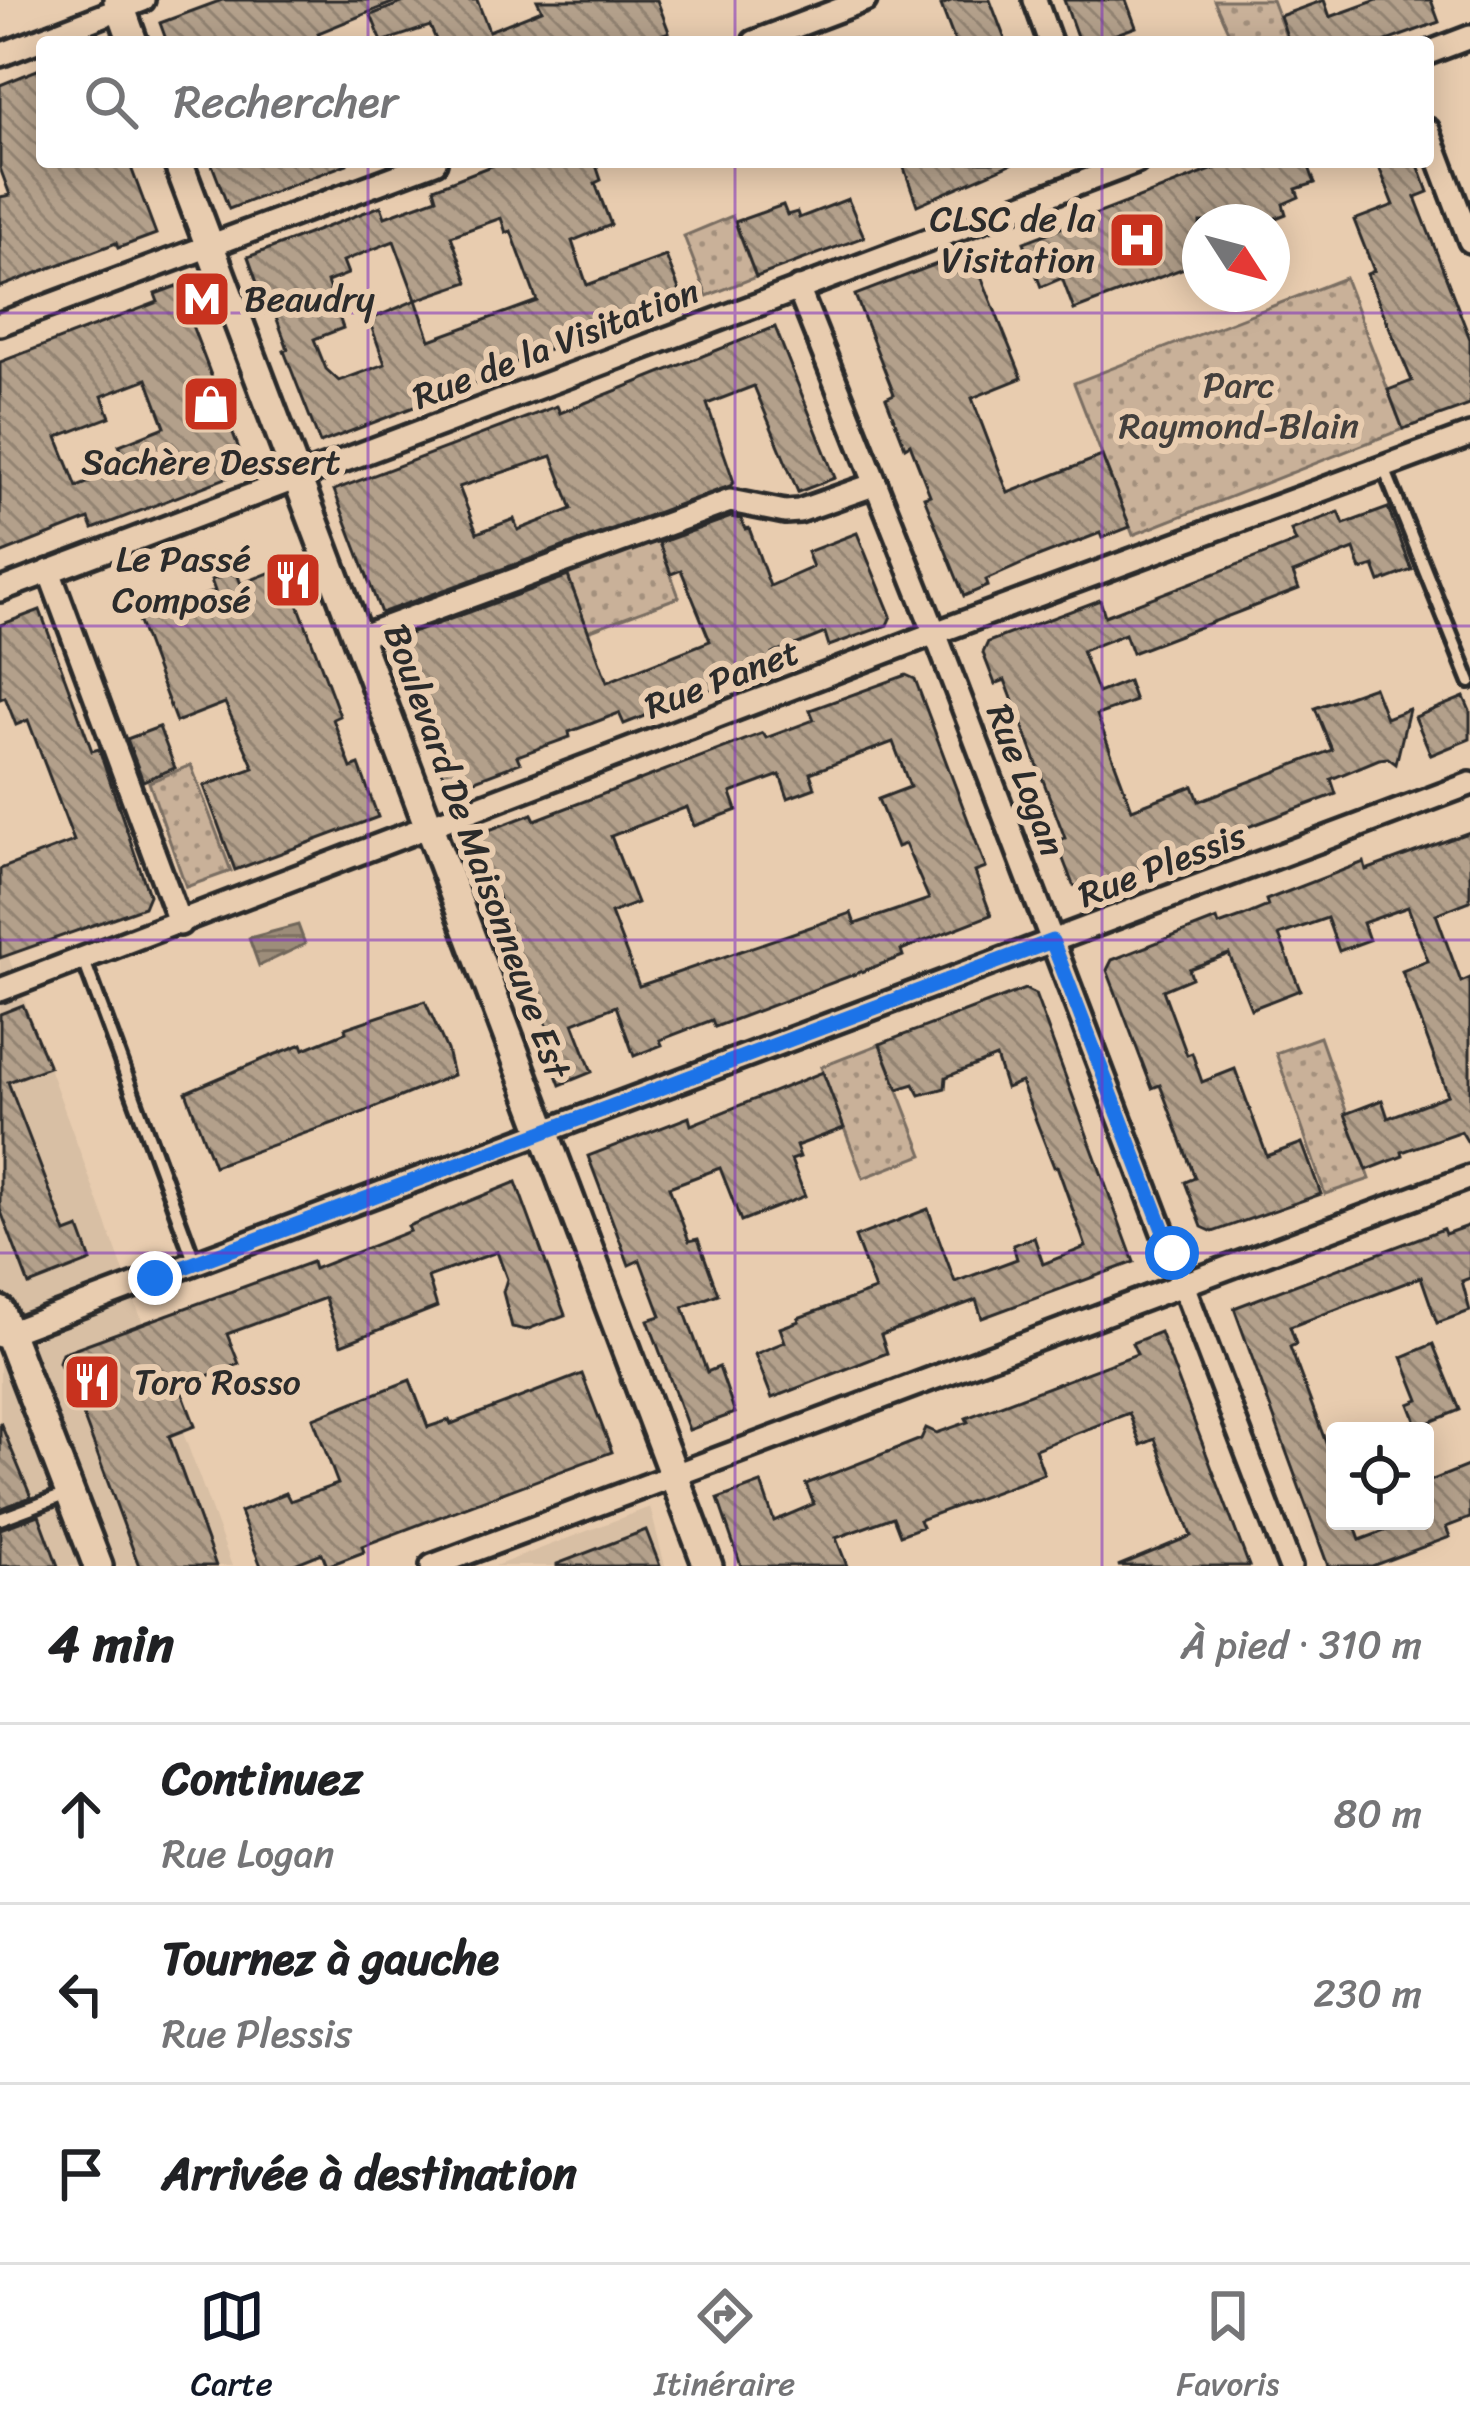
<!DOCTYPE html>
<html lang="fr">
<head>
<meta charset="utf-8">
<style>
	:root { --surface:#fff; --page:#f6f6f6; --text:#202124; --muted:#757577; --line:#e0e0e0; --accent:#111827 }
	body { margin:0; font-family:Sriracha,sans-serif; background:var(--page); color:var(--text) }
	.controls { position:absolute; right:36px; bottom:36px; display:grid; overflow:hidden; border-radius:12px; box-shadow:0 6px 30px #0003 }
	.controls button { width:108px; height:108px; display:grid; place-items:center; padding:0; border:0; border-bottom:3px solid var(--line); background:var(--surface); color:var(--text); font:60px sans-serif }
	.compass { position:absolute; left:1182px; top:204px; width:108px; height:108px; border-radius:50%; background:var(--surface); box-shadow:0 6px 30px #0003; rotate:126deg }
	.stop { position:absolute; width:36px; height:36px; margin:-27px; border:9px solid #1a73e8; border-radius:50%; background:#fff }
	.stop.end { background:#1a73e8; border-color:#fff; box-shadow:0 3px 12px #0008 }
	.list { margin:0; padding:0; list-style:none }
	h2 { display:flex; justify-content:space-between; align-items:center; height:156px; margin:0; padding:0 48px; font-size:51px }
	h2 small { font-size:39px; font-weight:400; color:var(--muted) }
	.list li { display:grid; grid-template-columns:78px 1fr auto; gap:36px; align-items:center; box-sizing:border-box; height:180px; padding:0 48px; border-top:3px solid var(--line) }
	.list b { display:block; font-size:45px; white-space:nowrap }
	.list p { margin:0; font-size:39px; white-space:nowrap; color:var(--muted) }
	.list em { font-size:39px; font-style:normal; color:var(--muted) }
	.icon { flex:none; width:66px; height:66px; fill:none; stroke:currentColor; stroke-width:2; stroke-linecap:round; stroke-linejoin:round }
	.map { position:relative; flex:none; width:1470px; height:1566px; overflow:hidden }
	.search { position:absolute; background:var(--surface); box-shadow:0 6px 30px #0003; left:36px; right:36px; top:36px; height:132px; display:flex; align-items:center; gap:30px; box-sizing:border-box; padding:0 42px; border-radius:12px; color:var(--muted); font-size:45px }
	.sheet { height:696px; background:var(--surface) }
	nav { display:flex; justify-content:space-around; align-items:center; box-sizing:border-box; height:168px; border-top:3px solid var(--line); background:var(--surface); font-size:33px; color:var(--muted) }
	nav a { display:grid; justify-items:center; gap:6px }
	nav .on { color:var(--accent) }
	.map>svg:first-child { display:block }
	.built { fill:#d8bfa4 }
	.park { fill:url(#park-dots); stroke:#7a6e62; stroke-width:3 }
	.water { fill:url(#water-rules); stroke:#6f665a; stroke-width:3 }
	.building { fill:url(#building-back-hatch); stroke:#2b2b2b; stroke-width:3; fill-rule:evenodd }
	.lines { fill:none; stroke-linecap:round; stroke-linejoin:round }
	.service-casing { stroke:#2b2b2b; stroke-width:20 }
	.minor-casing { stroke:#2b2b2b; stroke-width:30 }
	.tertiary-casing { stroke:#2b2b2b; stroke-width:36 }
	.service { stroke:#e8ccaf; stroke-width:10 }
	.minor { stroke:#e8ccaf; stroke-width:21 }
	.tertiary { stroke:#e8ccaf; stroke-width:27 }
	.route { stroke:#1a73e8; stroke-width:15 }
	.grid { fill:none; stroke:#7b2cbf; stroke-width:3; stroke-opacity:0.55 }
	.labels { text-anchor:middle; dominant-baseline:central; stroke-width:12; stroke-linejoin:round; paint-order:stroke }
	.poi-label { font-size:36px; fill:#2b2b2b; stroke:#e8ccaf; text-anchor:end }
	.street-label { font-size:36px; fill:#2b2b2b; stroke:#e8ccaf }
	.park-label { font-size:36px; fill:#433f3c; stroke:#e8ccaf }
</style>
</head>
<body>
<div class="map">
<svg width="1470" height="1566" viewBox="0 0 1470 1566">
	<defs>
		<pattern id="park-dots" width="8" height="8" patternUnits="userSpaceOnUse" patternTransform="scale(3)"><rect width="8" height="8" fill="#c9b199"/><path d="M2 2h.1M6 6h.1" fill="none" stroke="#a3907d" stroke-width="1.8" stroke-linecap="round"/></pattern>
		<pattern id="water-rules" width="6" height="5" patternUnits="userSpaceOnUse" patternTransform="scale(3)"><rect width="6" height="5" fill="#9d8d7a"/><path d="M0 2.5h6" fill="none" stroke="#807364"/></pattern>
		<pattern id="building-back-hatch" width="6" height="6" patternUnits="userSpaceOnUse" patternTransform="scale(3)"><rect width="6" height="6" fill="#b3a08b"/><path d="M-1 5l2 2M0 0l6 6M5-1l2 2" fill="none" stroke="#928372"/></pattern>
	</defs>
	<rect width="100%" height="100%" fill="#e8ccaf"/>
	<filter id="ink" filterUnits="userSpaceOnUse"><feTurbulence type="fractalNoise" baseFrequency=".00833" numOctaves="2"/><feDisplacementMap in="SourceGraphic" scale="24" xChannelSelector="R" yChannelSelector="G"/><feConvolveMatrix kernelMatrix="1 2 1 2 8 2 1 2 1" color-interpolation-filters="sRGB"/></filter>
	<g filter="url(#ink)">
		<g class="built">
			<path d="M 0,934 L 232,1566 L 0,1566 Z"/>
			<path d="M 650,1507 L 665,1566 L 495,1566 Z"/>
		</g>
		<g class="park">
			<path d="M 1214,0 L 1272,0 L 1288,42 L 1233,42 Z"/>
			<path d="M 732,216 L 756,277 L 707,296 L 684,236 Z"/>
			<path d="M 1345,278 L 1403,429 L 1133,535 L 1074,383 Z"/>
			<path d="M 658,539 L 679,597 L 588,631 L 567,573 Z"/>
			<path d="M 191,765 L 231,871 L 186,887 L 149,782 Z"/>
			<path d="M 1320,1037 L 1370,1179 L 1325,1194 L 1276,1053 Z"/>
			<path d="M 880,1044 L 923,1155 L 863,1178 L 821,1067 Z"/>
		</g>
		<path class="water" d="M 298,925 L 305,944 L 259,966 L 249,938 Z"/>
		<g class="building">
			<path d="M 222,0 L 397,0 L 397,1 L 318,33 L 321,42 L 167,42 L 160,23 Z"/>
			<path d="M 409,0 L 477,0 L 489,31 L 542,10 L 537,0 L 657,0 L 669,32 L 643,42 L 437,42 L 430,26 L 382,42 L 371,15 Z"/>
			<path d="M 953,0 L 990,0 L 1006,42 L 955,42 L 941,5 Z"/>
			<path d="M 1064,0 L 1126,0 L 1136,27 L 1094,42 L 1079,42 Z"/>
			<path d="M 1324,0 L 1330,17 L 1377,0 L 1431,0 L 1439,22 L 1384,42 L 1289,42 L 1280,16 Z"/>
			<path d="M 42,68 L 42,162 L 129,162 L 156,234 L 118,248 L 116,243 L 0,287 L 0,197 L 10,195 L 0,168 L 0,85 Z"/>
			<path d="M 211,162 L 347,162 L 347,164 L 229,209 Z"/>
			<path d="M 501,162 L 595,162 L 601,180 L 595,183 L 611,225 L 572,241 L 587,285 L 666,256 L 680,292 L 600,322 L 606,337 L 557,355 L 554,348 L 501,368 L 503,373 L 320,443 L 284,351 L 288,349 L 271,303 L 265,305 L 248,257 L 381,206 L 385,217 L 437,198 L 434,188 ZM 501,218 L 506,233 L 511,231 L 537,301 L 430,340 L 416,300 L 468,282 L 451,236 ZM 394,241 L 416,300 L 369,320 L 385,364 L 339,381 L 326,369 L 314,339 L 343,328 L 327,282 L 348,274 L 343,261 Z"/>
			<path d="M 902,162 L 1013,162 L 1013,163 L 917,205 Z"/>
			<path d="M 1232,162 L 1307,162 L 1315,183 L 1296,189 L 1299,197 L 1283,204 L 1286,214 L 1266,222 L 1200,222 L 1200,262 L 1074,310 L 1062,278 L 1041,287 L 1024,242 Z"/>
			<path d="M 1377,162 L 1417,162 L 1428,192 L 1415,197 L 1470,339 L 1470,405 L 1403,429 L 1388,390 L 1412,381 L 1367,274 L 1374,271 L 1354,220 L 1394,205 Z"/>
			<path d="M 848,199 L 864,237 L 756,277 L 735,222 L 783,205 L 787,215 L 797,212 L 799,218 Z"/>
			<path d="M 971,251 L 1022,378 L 972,398 L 1008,493 L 1102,456 L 1130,527 L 1102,538 L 1100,533 L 1033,559 L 986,580 L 988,586 L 964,596 L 924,497 L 930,495 L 910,444 L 905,447 L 886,398 L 894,394 L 855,295 Z"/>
			<path d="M 177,286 L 247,470 L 93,529 L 89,519 L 0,554 L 0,362 L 158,302 L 155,294 ZM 147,379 L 165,427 L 119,445 L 128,467 L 77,487 L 57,437 L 110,417 L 102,396 Z"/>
			<path d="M 775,327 L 835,478 L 798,492 L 754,386 L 707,404 L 734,482 L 730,486 L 381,613 L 334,490 L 557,406 L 560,413 ZM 552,456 L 572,509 L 518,530 L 514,519 L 477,533 L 459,487 Z"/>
			<path d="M 1388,508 L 1412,570 L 1380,582 L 1374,566 L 1361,570 L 1354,549 L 1293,573 L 1299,589 L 1132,653 L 1125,634 L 1082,651 L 1098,693 L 1128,681 L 1135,701 L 1097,715 L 1132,809 L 1193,786 L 1199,801 L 1332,750 L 1315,708 L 1374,687 L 1386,718 L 1409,709 L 1396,764 L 1388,758 L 1379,759 L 1331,779 L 1336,794 L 1082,889 L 1073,885 L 1056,841 L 1065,838 L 1005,680 L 995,684 L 983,653 L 988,642 L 1100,600 L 1105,616 L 1296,542 L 1291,530 L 1339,512 L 1344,524 Z"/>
			<path d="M 731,517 L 741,519 L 745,529 L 749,528 L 770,586 L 813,567 L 807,552 L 857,533 L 891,616 L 887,625 L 829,646 L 825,633 L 798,644 L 772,654 L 773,659 L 724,677 L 727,684 L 624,724 L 619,713 L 593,723 L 569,732 L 570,737 L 517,756 L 520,763 L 449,790 L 416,703 L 424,700 L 399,638 L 568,576 L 607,682 L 710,641 L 681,570 L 671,574 L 659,543 Z"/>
			<path d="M 284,567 L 340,716 L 333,719 L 351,768 L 359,765 L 378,817 L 235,870 L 204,786 L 254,768 L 225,703 L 176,722 L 138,620 L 215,591 L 211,580 L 236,571 L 241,584 Z"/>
			<path d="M 40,610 L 92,751 L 99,749 L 149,895 L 144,907 L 0,958 L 0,869 L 74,841 L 28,720 L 16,725 L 5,697 L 0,699 L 0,625 Z"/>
			<path d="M 906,675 L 915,679 L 986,868 L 975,872 L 991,915 L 901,950 L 903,956 L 715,1027 L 712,1020 L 660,1040 L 662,1045 L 634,1056 L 616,1006 L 573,1023 L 592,1072 L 560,1085 L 541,1035 L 550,1032 L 517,959 L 509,936 L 513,935 L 494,887 L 485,890 L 468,845 L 473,836 L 532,814 L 535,820 L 763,733 L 766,738 L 814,720 L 810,710 ZM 893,742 L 910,787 L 878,799 L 897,847 L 905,844 L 929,899 L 855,924 L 851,913 L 639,986 L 611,913 L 637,903 L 611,836 L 687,807 L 694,826 L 737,810 L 731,793 L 780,775 L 788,798 L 815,788 L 810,773 Z"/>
			<path d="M 1464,697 L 1470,711 L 1470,739 L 1431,755 L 1415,717 Z"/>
			<path d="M 159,727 L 175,768 L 143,781 L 127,739 Z"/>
			<path d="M 1470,832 L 1470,901 L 1436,914 L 1461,982 L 1470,978 L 1470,1146 L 1461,1131 L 1402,1152 L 1403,1156 L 1367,1170 L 1345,1114 L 1382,1100 L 1388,1118 L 1448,1095 L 1402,971 L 1428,961 L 1408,907 L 1363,923 L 1369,940 L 1339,951 L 1327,918 L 1279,935 L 1300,990 L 1251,1009 L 1229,954 L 1189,969 L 1192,978 L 1163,990 L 1187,1055 L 1192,1053 L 1202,1082 L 1235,1069 L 1267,1156 L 1302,1143 L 1321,1194 L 1213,1232 L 1202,1227 L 1185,1182 L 1195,1178 L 1160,1085 L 1152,1088 L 1107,970 L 1112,960 L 1217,919 L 1219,925 L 1244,916 L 1268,906 L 1266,900 L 1364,862 L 1366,870 Z"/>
			<path d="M 1025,989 L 1035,994 L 1134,1262 L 982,1318 L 976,1300 L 881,1335 L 887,1353 L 772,1398 L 755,1354 L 785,1342 L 780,1328 L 799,1321 L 798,1318 L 875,1290 L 855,1237 L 928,1209 L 955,1282 L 1017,1259 L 1013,1245 L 1034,1237 L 1043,1264 L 1086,1247 L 1057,1166 L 1054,1167 L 1021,1082 L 1006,1088 L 996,1057 L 946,1077 L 945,1088 L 920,1095 L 914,1084 L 898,1089 L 880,1044 Z"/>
			<path d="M 425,1001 L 447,1050 L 453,1075 L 364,1112 L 214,1166 L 186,1092 L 266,1058 L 302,1044 L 304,1049 L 346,1032 L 345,1028 Z"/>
			<path d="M 23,1005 L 49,1067 L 8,1082 L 66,1233 L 79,1228 L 91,1261 L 29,1285 L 0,1209 L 0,1014 Z"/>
			<path d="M 823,1072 L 844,1128 L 796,1146 L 800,1157 L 791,1160 L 805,1196 L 741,1221 L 720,1168 L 669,1187 L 689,1241 L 698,1239 L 718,1294 L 683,1307 L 707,1372 L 719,1367 L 735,1413 L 689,1430 L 648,1320 L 661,1316 L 640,1260 L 629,1265 L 588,1156 L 689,1117 L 691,1125 Z"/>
			<path d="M 516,1182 L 565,1315 L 526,1330 L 512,1327 L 503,1292 L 507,1279 L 497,1252 L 428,1277 L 437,1307 L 341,1345 L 325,1298 L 227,1334 L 239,1364 L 180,1386 L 195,1426 L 169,1436 L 216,1566 L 139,1566 L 81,1410 L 59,1362 L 62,1353 L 312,1262 L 314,1269 L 410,1231 L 408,1226 Z"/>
			<path d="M 1470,1225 L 1470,1278 L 1462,1281 L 1470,1311 L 1437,1323 L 1421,1277 L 1290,1327 L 1296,1344 L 1290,1347 L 1335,1467 L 1335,1521 L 1353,1521 L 1360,1540 L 1411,1521 L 1425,1521 L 1425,1483 L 1470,1465 L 1470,1518 L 1446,1527 L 1450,1537 L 1372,1566 L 1328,1566 L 1234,1308 L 1443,1229 L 1445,1234 Z"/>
			<path d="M 1160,1332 L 1249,1566 L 1118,1566 L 1191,1536 L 1155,1439 L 1141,1445 L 1129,1413 L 1035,1449 L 1044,1474 L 919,1520 L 922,1527 L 900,1535 L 893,1517 L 836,1538 L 847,1566 L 741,1566 L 718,1499 L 761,1483 L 774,1521 L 814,1504 L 806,1484 L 921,1439 L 926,1428 L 937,1433 L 968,1422 L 966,1418 L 1137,1354 L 1132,1343 Z"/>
			<path d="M 1433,1344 L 1460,1410 L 1418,1427 L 1409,1404 L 1419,1400 L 1402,1357 Z"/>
			<path d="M 582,1374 L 612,1452 L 362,1546 L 364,1552 L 327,1566 L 322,1553 L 290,1566 L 261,1566 L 240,1512 L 286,1493 L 290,1501 L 338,1484 L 313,1418 L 410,1380 L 428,1427 L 449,1420 L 451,1424 Z"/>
			<path d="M 0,1422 L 31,1497 L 0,1509 Z"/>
			<path d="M 39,1515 L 58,1566 L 0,1566 L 0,1529 Z"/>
			<path d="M 646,1530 L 660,1566 L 557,1566 L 557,1564 Z"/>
		</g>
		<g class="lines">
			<defs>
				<g id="service">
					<path d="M 1384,468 L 1470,682"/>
					<path d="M 83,958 L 195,1263"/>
					<path d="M 0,1519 L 67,1494"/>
				</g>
				<g id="minor">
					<path d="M 1035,0 L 1050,42"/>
					<path d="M 754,42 L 865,0"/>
					<path d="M 1428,53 L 1470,37"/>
					<path d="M 0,55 L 143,0"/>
					<path d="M 1428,130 L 1470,241"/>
					<path d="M 798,288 L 935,633 L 1290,1566"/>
					<path d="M 0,324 L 435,162"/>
					<path d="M 49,571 L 180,924"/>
					<path d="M 0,590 L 1136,162"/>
					<path d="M 359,637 L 730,501 L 785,512 L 799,511 L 876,484"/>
					<path d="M 0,990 L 935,633 L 1470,435"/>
					<path d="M 0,1336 L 1470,784"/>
					<path d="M 432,1566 L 1470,1177"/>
				</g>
				<g id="tertiary">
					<path d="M 118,0 L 133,42"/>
					<path d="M 178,162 L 708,1566"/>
					<path d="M 0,1311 L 98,1566"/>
				</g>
			</defs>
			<use href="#service" class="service-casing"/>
			<use href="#minor" class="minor-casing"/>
			<use href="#tertiary" class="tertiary-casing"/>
			<use href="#service" class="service"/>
			<use href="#minor" class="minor"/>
			<use href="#tertiary" class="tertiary"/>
		</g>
	</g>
	<g class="lines" filter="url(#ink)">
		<path class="route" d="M 155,1278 L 1052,941 L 1172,1253"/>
	</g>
	<path class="grid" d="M 368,0 L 368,42M 735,0 L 735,42M 1102,0 L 1102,42M 368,162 L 368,1566M 735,162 L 735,1566M 1102,162 L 1102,1566M 0,313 L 1470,313M 0,626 L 1470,626M 0,940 L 1470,940M 0,1253 L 1470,1253"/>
	<defs>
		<symbol id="hospital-square" viewBox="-11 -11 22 22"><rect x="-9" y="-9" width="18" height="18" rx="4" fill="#c8321e" stroke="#e8ccaf"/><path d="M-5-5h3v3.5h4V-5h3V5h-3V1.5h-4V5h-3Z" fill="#fff"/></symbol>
		<symbol id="metro-square" viewBox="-11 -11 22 22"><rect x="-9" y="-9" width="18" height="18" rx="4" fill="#c8321e" stroke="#e8ccaf"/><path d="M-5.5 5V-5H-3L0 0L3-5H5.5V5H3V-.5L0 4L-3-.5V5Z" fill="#fff"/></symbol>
		<symbol id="shop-square" viewBox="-11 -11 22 22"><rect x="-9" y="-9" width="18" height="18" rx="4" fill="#c8321e" stroke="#e8ccaf"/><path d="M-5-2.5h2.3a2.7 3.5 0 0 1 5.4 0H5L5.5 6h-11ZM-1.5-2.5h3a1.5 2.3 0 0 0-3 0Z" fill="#fff"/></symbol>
		<symbol id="restaurant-square" viewBox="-11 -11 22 22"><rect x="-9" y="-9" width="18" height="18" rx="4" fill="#c8321e" stroke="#e8ccaf"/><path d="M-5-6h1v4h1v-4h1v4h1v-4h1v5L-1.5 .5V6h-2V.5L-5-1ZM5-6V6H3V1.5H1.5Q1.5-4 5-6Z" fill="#fff"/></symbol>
	</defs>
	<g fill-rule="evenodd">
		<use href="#hospital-square" x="1104" y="207" width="66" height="66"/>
		<use href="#metro-square" x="169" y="266" width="66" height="66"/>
		<use href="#shop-square" x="178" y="371" width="66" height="66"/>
		<use href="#restaurant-square" x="260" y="547" width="66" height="66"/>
		<use href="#restaurant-square" x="59" y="1349" width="66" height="66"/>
	</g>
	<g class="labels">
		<g class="poi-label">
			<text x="1095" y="219">CLSC de la<tspan x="1095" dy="41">Visitation</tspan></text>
			<text x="244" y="299" text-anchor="start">Beaudry</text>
			<text x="211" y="462" text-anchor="middle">Sachère Dessert</text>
			<text x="251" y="559">Le Passé<tspan x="251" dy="41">Composé</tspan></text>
			<text x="134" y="1382" text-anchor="start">Toro Rosso</text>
		</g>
		<g class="street-label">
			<text transform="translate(556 344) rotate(-21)">Rue de la Visitation</text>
			<text transform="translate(722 679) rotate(-21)">Rue Panet</text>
			<text transform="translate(1026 780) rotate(69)">Rue Logan</text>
			<text transform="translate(477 851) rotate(70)">Boulevard De Maisonneuve Est</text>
			<text transform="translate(1162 865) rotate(-21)">Rue Plessis</text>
		</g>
		<g class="park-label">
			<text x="1239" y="385">Parc<tspan x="1239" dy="41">Raymond-Blain</tspan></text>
		</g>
	</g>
</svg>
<div class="controls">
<button><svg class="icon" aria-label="locate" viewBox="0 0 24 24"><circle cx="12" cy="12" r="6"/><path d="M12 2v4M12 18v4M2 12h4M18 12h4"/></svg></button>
</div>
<svg class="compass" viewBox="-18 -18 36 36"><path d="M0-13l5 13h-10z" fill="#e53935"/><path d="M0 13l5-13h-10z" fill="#757577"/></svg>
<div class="stop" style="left:1172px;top:1253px"></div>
<div class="stop end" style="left:155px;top:1278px"></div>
<div class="search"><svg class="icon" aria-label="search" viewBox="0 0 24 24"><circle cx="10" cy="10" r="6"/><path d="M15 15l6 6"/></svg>Rechercher</div>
</div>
<section class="sheet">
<h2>4 min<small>À pied · 310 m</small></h2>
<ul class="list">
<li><svg class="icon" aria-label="ahead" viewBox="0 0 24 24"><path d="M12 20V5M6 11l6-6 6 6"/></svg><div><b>Continuez</b><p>Rue Logan</p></div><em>80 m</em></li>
<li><svg class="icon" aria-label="left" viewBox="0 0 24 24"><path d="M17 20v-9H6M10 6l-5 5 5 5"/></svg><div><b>Tournez à gauche</b><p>Rue Plessis</p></div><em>230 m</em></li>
<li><svg class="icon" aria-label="arrive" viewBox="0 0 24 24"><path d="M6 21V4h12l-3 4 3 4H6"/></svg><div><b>Arrivée à destination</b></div></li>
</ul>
</section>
<nav>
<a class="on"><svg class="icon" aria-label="map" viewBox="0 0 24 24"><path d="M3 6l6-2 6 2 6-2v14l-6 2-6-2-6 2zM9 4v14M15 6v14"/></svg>Carte</a>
<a><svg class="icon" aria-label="directions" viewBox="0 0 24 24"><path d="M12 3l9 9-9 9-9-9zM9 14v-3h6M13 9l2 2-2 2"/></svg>Itinéraire</a>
<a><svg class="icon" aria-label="saved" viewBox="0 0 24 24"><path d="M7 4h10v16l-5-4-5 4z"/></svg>Favoris</a>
</nav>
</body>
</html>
